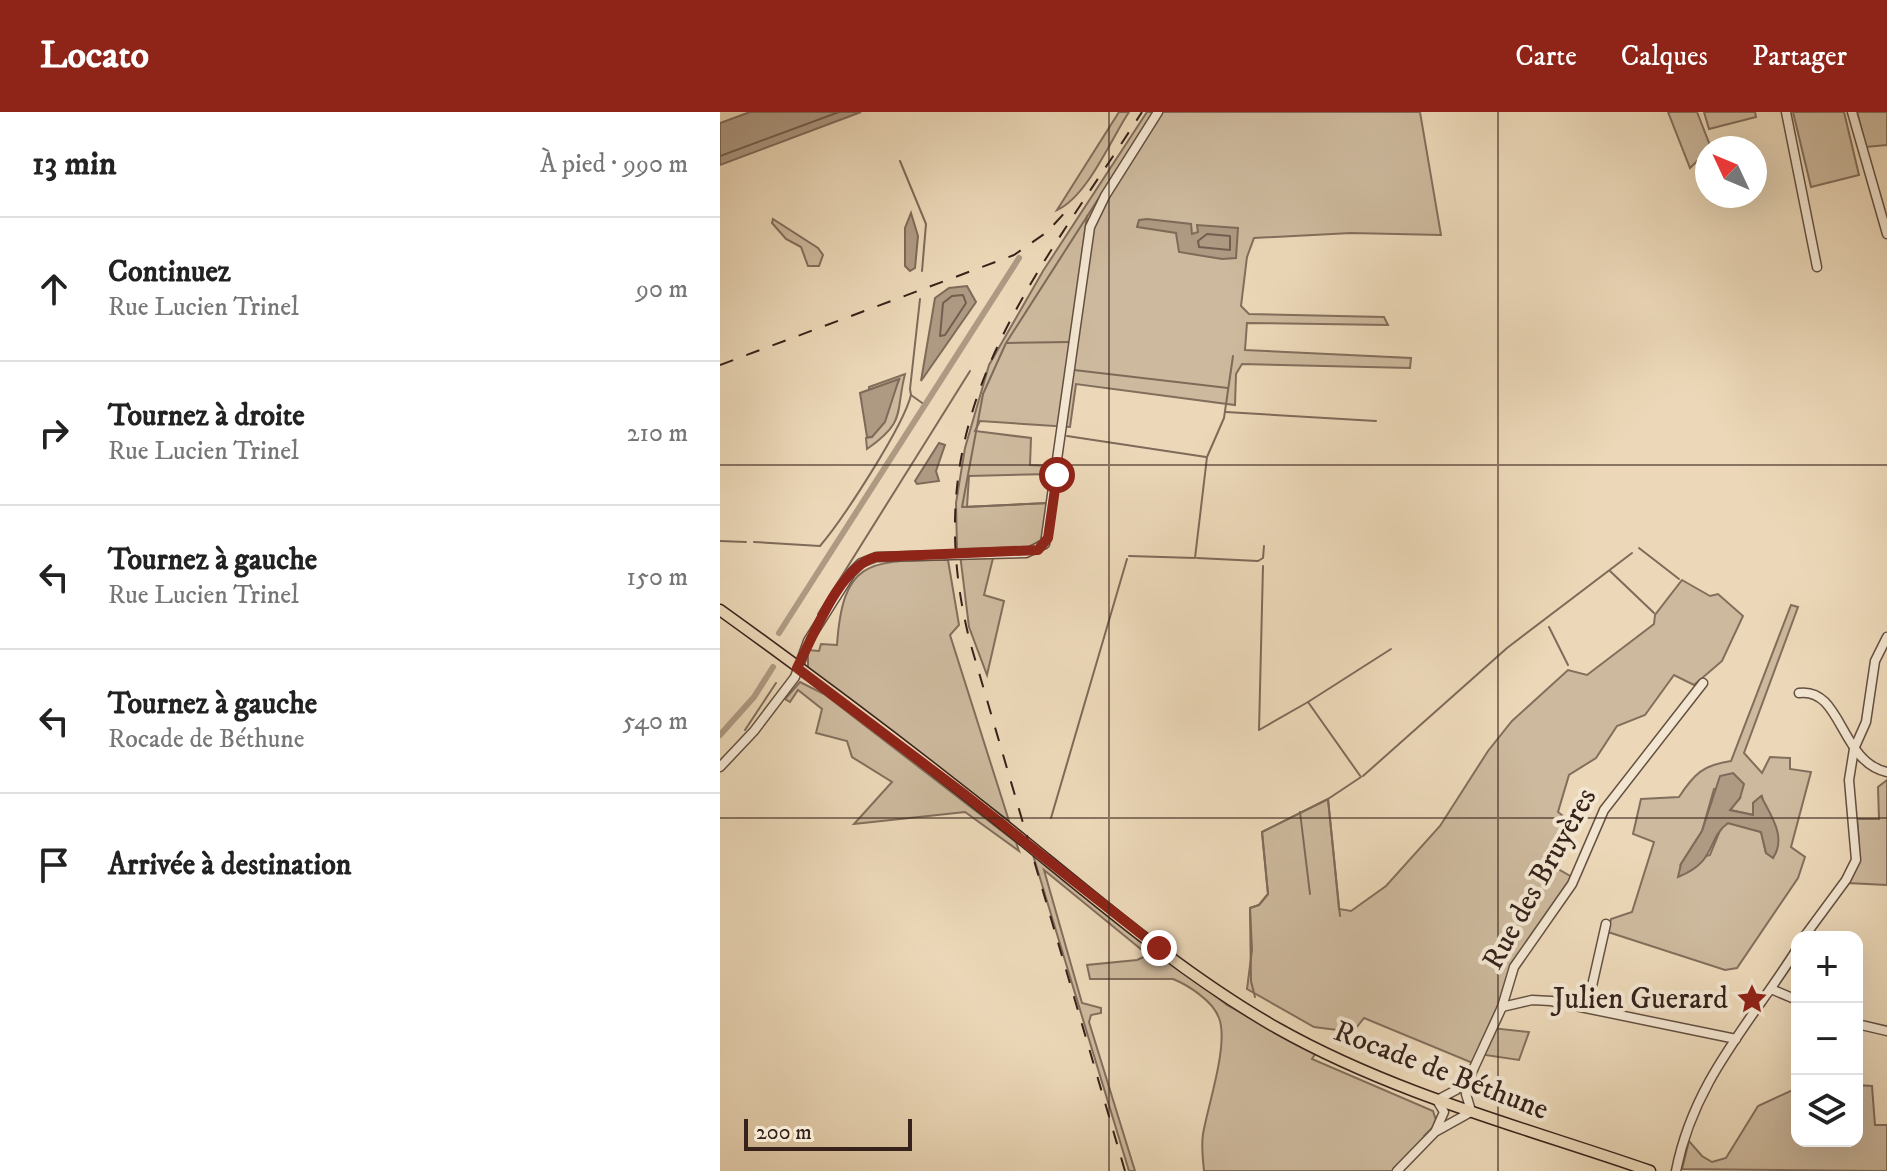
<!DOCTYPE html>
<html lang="fr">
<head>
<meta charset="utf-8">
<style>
	:root { --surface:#fff; --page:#f2f2f2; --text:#222; --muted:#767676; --line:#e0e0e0; --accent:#8f2418 }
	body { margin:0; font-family:"IM FELL DW Pica",serif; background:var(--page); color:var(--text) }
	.controls { position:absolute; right:24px; bottom:24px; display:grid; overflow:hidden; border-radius:16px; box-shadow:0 8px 32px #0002 }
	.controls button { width:72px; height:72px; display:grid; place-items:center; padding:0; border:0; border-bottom:2px solid var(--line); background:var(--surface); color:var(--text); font:40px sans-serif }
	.compass { position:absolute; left:975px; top:24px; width:72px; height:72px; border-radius:50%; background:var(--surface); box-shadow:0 8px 32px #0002; rotate:314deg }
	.scale { position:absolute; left:24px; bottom:20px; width:168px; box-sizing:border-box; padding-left:8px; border:4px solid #36221b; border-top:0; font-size:22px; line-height:28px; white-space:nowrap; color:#36221b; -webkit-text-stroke:6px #f3e6d1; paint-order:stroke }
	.stop { position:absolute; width:24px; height:24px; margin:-18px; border:6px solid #8f2418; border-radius:50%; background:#fff }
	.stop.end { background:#8f2418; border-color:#fff; box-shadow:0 2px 8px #0008 }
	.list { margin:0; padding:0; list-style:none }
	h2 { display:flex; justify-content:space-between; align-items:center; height:104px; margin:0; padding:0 32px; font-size:34px }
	h2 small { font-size:26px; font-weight:400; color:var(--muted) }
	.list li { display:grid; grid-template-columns:52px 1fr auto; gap:24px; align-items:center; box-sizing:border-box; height:144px; padding:0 32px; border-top:2px solid var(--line) }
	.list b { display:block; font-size:30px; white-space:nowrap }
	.list p { margin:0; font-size:26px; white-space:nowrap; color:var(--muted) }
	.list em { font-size:26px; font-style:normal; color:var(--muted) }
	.icon { flex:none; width:44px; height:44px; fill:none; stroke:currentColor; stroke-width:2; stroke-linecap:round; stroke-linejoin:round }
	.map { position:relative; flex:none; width:1167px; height:1059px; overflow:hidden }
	header { display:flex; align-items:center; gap:48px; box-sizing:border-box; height:112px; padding:0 40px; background:var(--accent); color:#fff }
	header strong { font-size:38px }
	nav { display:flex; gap:44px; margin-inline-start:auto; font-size:28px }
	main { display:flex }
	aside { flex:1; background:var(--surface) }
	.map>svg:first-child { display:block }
	.green { fill:#cdb99d; stroke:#826e5c; stroke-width:2; fill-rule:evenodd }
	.water { fill:#ae9a83; stroke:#7e6a59; stroke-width:2 }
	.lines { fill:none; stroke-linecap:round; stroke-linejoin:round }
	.shore { stroke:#725e4f; stroke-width:2 }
	.stream { stroke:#7e6a59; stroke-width:2 }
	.canal { stroke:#ae9a83; stroke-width:6 }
	.minor-casing { stroke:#645042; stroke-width:11 }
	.major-casing { stroke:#36221b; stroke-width:13 }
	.minor { stroke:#f3e6d1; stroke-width:8 }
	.major { stroke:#ecd8b8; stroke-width:10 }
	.rail { stroke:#36221b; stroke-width:2; stroke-dasharray:14 14; stroke-linecap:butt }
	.route { stroke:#8f2418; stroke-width:10 }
	.grid { fill:none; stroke:#36221b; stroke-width:2; stroke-opacity:0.55 }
	.labels { text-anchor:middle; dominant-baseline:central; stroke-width:8; stroke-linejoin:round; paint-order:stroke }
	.street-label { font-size:30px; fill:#36221b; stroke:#f3e6d1 }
	.poi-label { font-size:30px; fill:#36221b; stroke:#f3e6d1; text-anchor:end }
</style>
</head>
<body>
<header>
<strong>Locato</strong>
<nav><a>Carte</a><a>Calques</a><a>Partager</a></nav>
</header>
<main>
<aside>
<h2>13 min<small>À pied · 990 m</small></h2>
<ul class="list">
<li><svg class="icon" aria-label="ahead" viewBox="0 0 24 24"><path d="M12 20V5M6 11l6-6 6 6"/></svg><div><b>Continuez</b><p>Rue Lucien Trinel</p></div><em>90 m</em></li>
<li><svg class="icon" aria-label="right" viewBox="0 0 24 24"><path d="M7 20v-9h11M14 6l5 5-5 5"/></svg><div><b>Tournez à droite</b><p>Rue Lucien Trinel</p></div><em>210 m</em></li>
<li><svg class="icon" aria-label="left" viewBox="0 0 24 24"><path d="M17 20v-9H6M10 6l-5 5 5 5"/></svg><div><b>Tournez à gauche</b><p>Rue Lucien Trinel</p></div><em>150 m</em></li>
<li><svg class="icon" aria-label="left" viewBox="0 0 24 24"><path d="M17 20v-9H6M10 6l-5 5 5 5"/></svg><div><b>Tournez à gauche</b><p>Rocade de Béthune</p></div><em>540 m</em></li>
<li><svg class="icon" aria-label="arrive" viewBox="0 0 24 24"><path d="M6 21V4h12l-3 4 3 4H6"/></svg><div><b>Arrivée à destination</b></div></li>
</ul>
</aside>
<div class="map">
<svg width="1167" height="1059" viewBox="0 0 1167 1059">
	<rect width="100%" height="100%" fill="#ecd8b8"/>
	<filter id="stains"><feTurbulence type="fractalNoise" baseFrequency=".0025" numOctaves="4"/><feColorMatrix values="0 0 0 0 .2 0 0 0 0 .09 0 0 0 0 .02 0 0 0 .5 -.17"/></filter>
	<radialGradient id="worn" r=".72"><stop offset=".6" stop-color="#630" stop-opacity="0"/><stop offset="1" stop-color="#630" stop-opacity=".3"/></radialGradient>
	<g class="green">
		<path d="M 399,0 L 409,0 C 391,27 367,85 337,98 Z"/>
		<path d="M 427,0 L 700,0 L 721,123 L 631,121 L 534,126 L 527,145 L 521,194 L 529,202 L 664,205 L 668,213 L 527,211 L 525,238 L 691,246 L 690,256 L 522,252 L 516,262 L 515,293 L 356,272 L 350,315 L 260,309 L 255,319 L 311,326 L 310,353 L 333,354 L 332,362 L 249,364 L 247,395 L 328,391 L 322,427 L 310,435 L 237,437 L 236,391 L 245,336 L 269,253 L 323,159 Z"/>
		<path d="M 948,0 L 977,0 L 991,36 L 970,56 Z"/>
		<path d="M 984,0 L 1035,0 L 1036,5 L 989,17 Z"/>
		<path d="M 1073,0 L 1124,0 L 1139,63 L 1091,75 Z"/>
		<path d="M 1137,0 L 1167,0 L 1167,33 L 1146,35 Z"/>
		<path d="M 53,107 L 98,136 L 103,143 L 99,154 L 88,154 L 81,135 L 66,127 L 52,111 Z"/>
		<path d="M 185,262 C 175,301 187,309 147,337 L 146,326 L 152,325 L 179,268 L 149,278 L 149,275 Z"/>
		<path d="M 240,442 L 274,442 L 264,483 L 284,489 L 267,563 L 249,515 Z"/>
		<path d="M 228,448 L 239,513 L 230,523 L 289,709 L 88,556 L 88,538 L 99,539 L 101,532 L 117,533 C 123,445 151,449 228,448 Z"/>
		<path d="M 962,468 L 990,484 L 998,482 L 1023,504 L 1002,549 L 974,573 L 954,563 L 925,603 L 897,614 L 876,646 L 849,663 L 838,700 L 847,707 L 826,750 L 852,765 L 808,832 L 771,916 L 809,920 L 799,948 L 759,942 L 755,952 L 644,906 L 633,920 L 594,915 L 527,877 L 532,838 L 530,796 L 539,793 L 548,782 L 542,720 L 608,687 L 619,797 L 631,799 L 666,774 L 720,714 L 768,639 L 792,609 L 848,558 L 867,563 L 934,512 L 935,503 Z"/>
		<path d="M 1071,493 L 1078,495 L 1024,641 L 1042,661 L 1050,645 L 1070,646 L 1070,657 L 1091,660 L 1071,735 L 1085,745 L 1078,766 L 1017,856 L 1005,858 L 888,820 L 891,807 L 912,800 L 934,730 L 913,722 L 921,687 L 959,685 C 974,662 983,653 1011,649 ZM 994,677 L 1020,686 L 1010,698 L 1034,703 L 1033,691 L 1042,684 L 1053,745 L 1046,741 L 1041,720 L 1008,711 L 1001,716 L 990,743 L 961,752 L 982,719 Z"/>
		<path d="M 80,570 L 104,582 L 296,730 L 299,739 L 245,700 L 134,712 L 172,670 L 132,645 L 127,629 L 96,621 L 102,597 L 78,578 L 70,590 L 65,587 Z"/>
		<path d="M 1167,668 L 1167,773 L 1128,771 C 1143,752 1139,731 1137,707 L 1159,707 L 1158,675 Z"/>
		<path d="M 313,743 L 507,893 L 595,942 L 592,947 L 713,999 L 717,1011 L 704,1024 L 707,1028 L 678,1059 L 484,1059 C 483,1047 481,1034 483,1022 C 488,993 509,932 499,906 C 493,889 468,873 453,867 L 370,867 L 367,853 L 417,848 L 428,843 L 324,758 L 362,891 L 381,896 L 381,901 L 371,903 L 369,910 L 415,1059 L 409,1059 Z"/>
		<path d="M 1137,973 L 1152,974 L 1155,1013 L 1167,1013 L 1167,1059 L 962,1057 L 969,1029 L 982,1044 L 992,1050 L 1006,1046 L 1038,994 L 1077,976 L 1077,1029 L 1137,1029 Z"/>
	</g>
	<g class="water">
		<path d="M 30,0 L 141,0 L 0,53 L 0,11 Z"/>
		<path d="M 191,101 L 198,124 L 195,156 L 190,159 L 185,154 L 185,116 Z"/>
		<path d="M 427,107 L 471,112 L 472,122 L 478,120 L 477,113 L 518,116 L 516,146 L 502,147 L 459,140 L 456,121 L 417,115 L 419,108 Z"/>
		<path d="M 247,174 L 256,190 L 201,269 L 215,186 L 229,176 Z"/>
		<path d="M 179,267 L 165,310 L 152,325 L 147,325 L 140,281 Z"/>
		<path d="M 219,331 L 225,333 L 216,359 L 219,369 L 197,372 L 195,369 Z"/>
		<path d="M 1013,661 L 1024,672 L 1020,686 L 1010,698 L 1033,703 L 1033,691 L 1041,684 C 1051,704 1067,725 1053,746 L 1046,741 L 1041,720 L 1008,711 C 986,727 998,749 958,765 L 961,752 L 982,719 L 1000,664 Z"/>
	</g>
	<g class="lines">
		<g class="shore">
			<path d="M 0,44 L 119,0"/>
			<path d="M 487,122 L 510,124 L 510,138 L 479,135 L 478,129 Z"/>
			<path d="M 243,183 L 246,191 L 225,223 L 220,224 L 223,191 L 232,184 Z"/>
		</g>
		<g class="stream">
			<path d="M 180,49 L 206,112 L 202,159"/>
			<path d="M 362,143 L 367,104"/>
			<path d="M 200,187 L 190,277 L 191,283 L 205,293"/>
			<path d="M 287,231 L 350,230"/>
			<path d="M 354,258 L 508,276"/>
			<path d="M 506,300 L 656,309"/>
			<path d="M 347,324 L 486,345"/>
			<path d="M 328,391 L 242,395 L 263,282 L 286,231 L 400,53"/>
			<path d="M 0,429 L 26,430"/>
			<path d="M 34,430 L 100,434 C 123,407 183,315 191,283"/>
			<path d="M 919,436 L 959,467"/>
			<path d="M 409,444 L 475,446 L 487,345 L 504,306 L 513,244"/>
			<path d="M 477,446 L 538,449 L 543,446 L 544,434"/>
			<path d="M 890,459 L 934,501"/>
			<path d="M 98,502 L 250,259"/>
			<path d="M 829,515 L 848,553"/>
			<path d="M 588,590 L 671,537"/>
			<path d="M 25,618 L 56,571"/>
			<path d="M 643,664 L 787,536 L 912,441"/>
			<path d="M 608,687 L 620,804"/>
			<path d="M 580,700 L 590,782"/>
			<path d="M 331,706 L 407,447"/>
			<path d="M 535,885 L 531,869 L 530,796 L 539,793 L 548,782 L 542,720 L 608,687 L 641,665 L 588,590 L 539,618 L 543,454"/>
		</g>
		<g class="canal">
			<path d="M 59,521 L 299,146"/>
			<path d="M 0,623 L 34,585 L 53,555"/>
		</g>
		<defs>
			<g id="minor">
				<path d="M 1066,0 L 1097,155"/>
				<path d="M 1132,0 L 1167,122"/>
				<path d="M 1079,581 C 1122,575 1120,650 1167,660"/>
				<path d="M 0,655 L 34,619 L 75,565 L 88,529 L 131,461 L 141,451 L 156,445 L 306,441 L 325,432 L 370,115 L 385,84 L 438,0"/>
				<path d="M 1084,825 L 1126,768 L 1136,748 L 1129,668 L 1134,637 L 1146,610 L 1155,549 L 1167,525"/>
				<path d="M 1051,877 L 1077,888"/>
				<path d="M 782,895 L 812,888 L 831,889 L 1016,927"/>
				<path d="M 867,896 L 886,812"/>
				<path d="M 1137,912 L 1167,919"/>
				<path d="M 719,987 L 736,978 L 751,961"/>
				<path d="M 751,999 L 746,982 L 752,960 L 782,895 L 794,855 L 852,772 L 884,698 L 983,571"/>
				<path d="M 716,1018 L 724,1000 L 718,990"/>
				<path d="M 677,1059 L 715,1020 L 749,1001"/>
				<path d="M 956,1059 C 974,968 1030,912 1077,837"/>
			</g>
			<path id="major" d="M 0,498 C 103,572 205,649 304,729 C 385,795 466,864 557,916 C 674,982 803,1015 930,1059"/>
		</defs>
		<use href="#minor" class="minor-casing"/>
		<use href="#major" class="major-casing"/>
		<use href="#minor" class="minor"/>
		<use href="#major" class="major"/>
		<g class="rail">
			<path d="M 0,253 L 294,143 L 327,120 L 350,95"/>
			<path d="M 405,1059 L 250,530 C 193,305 308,177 422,0"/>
		</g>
	</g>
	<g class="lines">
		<path class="route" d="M 337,363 L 328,426 L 318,438 L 156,445 C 119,454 93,525 77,556 L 244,682 L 439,836"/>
	</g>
	<path class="grid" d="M 389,0 L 389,1059M 778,0 L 778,1059M 0,353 L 1167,353M 0,706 L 1167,706"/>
	<defs>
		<symbol id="sight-bare" viewBox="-9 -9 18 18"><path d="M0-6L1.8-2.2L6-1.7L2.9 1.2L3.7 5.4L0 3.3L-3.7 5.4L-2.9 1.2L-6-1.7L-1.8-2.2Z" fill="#8f2418" stroke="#f3e6d1" stroke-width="2.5" paint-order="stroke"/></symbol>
	</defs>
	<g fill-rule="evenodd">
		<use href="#sight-bare" x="1010" y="865" width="44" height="44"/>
	</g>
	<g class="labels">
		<g class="street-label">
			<text transform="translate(820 767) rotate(-61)">Rue des Bruyères</text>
			<text transform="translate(721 959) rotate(21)">Rocade de Béthune</text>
		</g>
		<g class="poi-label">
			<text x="1008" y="887">Julien Guerard</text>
		</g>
	</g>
	<rect width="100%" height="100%" filter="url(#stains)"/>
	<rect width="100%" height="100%" fill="url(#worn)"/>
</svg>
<div class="controls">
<button>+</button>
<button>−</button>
<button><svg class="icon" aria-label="layers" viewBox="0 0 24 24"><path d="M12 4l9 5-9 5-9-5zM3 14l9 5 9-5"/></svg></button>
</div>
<svg class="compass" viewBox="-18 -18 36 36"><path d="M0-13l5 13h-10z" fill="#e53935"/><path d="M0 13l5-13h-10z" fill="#767676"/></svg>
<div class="scale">200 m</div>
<div class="stop" style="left:337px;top:363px"></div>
<div class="stop end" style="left:439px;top:836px"></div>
</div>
</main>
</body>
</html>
